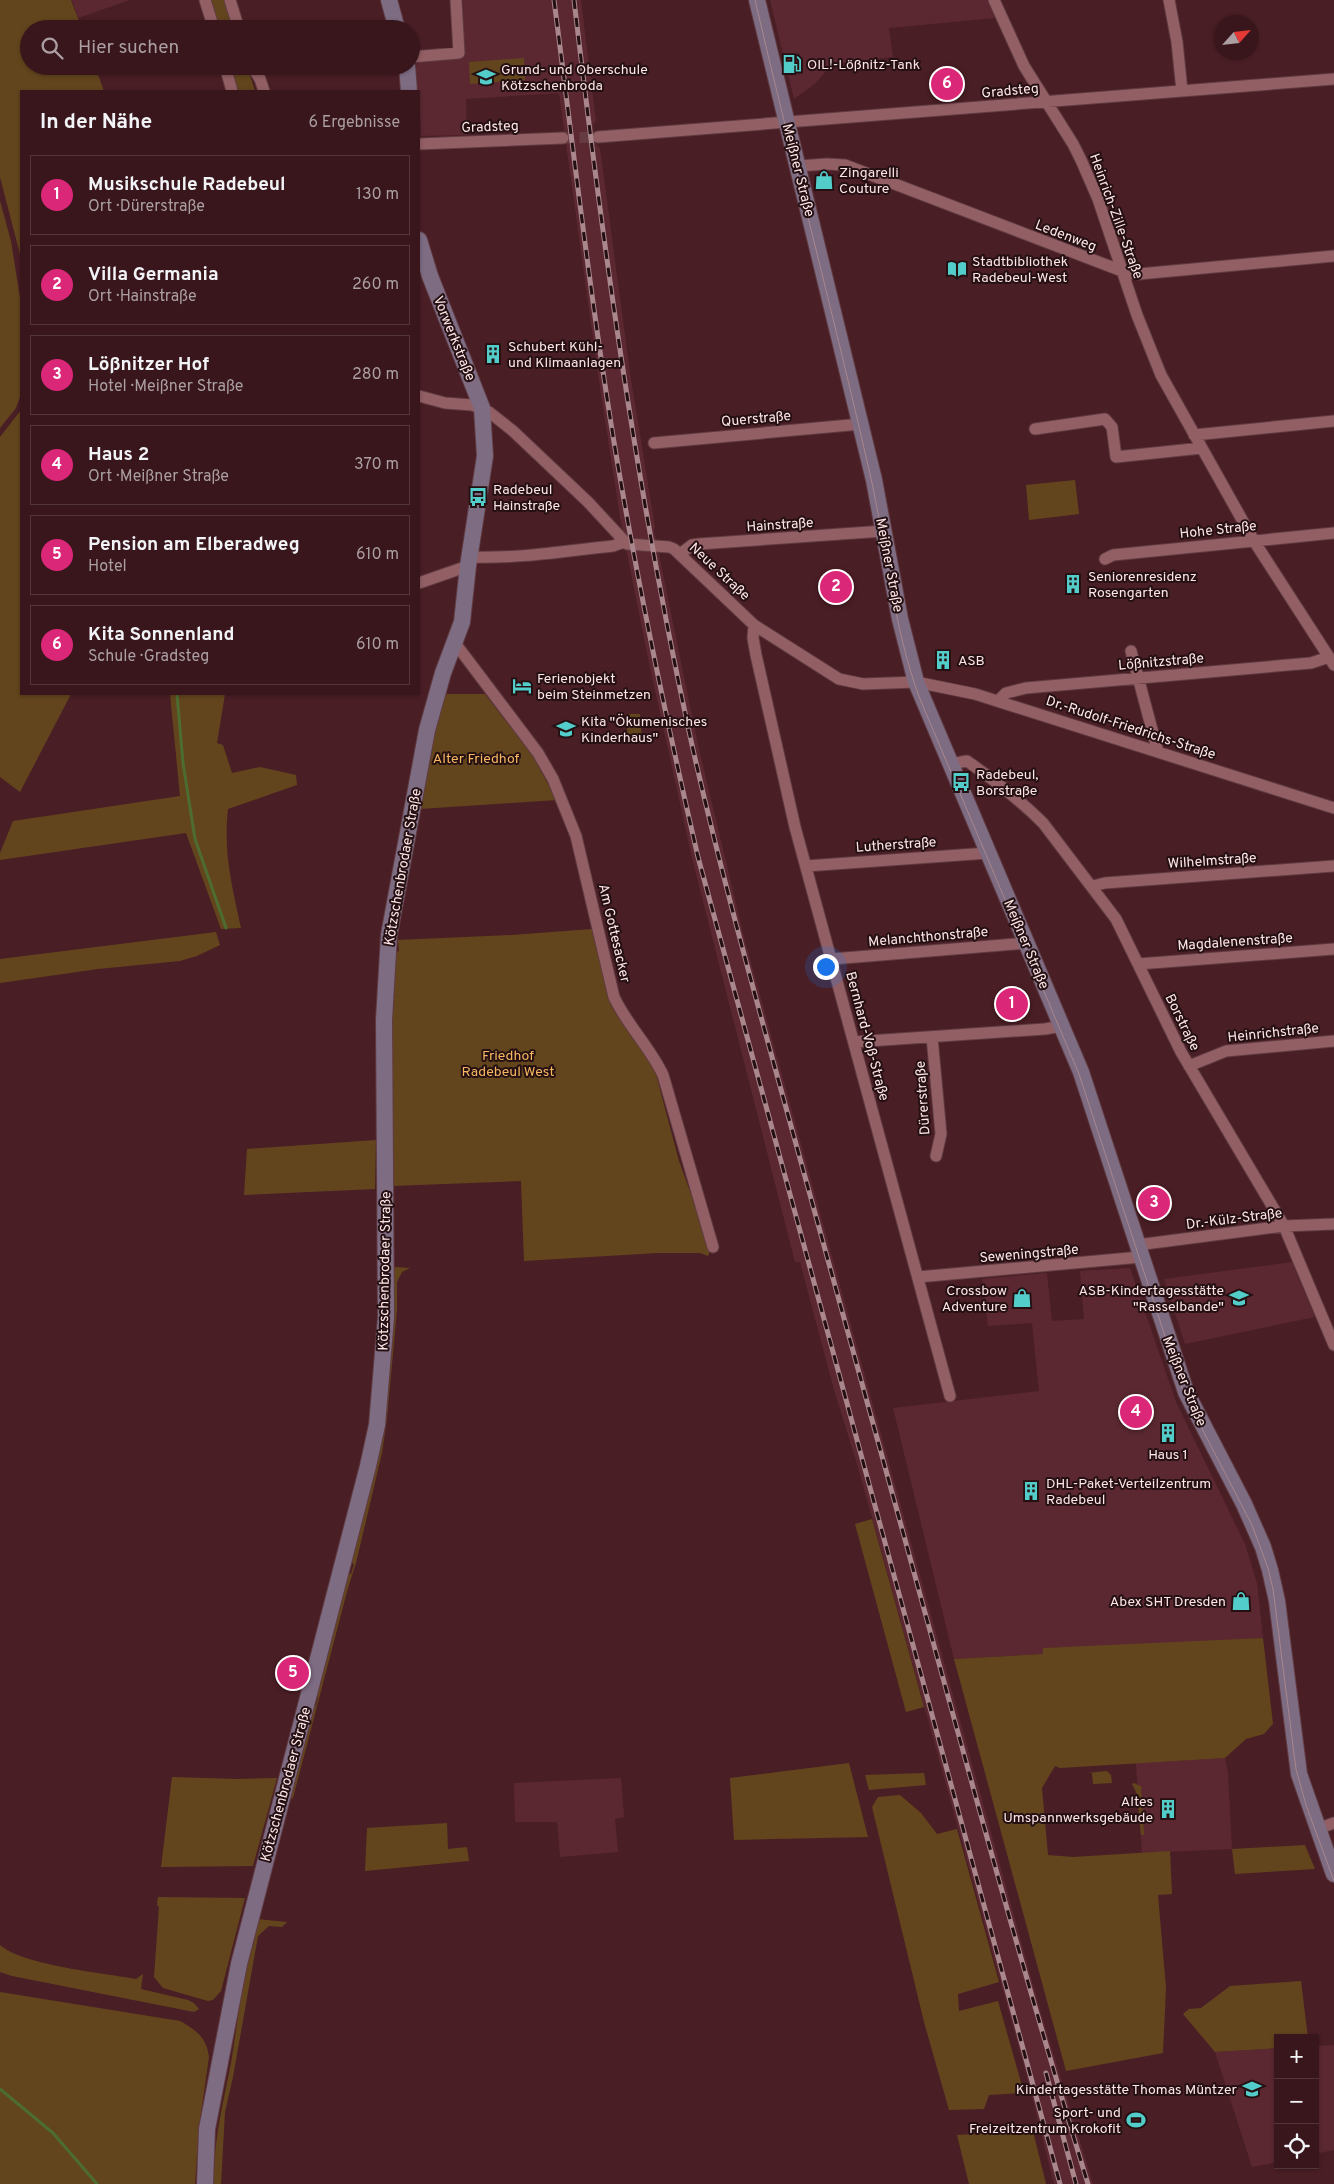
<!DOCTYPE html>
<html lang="de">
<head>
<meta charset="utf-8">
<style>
	body { margin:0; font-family:Overpass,sans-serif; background:#3f1f25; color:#f1f3f6 }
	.controls { position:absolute; right:15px; bottom:15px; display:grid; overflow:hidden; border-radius:0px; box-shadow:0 1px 4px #0004 }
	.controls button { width:45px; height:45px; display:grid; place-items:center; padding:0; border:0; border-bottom:1px solid #52353b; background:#38161c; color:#f1f3f6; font:25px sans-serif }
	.compass { position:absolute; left:1214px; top:15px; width:45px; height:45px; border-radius:50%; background:#38161c; box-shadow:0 1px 4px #0004; rotate:63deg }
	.you { position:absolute; left:825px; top:966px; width:18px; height:18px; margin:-12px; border:4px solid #fff; border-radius:50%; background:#1a73e8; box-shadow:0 0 0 8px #1a73e833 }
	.badge { display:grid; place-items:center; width:32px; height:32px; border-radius:50%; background:#db2777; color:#fff; font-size:16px; font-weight:700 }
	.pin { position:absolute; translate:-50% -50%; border:2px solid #fff; box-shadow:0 1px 5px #0006 }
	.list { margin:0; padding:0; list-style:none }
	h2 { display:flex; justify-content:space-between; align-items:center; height:65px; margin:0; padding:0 20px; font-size:21px }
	h2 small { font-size:16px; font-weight:400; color:#ab9fa3 }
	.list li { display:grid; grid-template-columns:32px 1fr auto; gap:15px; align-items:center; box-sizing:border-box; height:80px; margin:0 10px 10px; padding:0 10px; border:1px solid #52353b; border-radius:0px }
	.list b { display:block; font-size:19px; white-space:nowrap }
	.list p { margin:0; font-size:16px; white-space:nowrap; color:#ab9fa3 }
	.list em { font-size:16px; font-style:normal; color:#ab9fa3 }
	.icon { flex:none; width:28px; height:28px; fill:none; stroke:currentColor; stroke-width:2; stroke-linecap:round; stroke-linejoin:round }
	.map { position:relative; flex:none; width:1334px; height:2184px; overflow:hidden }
	.search { position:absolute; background:#38161c; box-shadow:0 1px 4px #0004; left:20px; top:20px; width:400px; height:55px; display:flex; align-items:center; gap:12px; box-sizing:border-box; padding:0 18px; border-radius:28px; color:#ab9fa3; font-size:19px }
	.panel { position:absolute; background:#38161c; box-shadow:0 1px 4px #0004; left:20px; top:90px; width:400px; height:605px; border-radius:0px }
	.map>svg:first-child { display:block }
</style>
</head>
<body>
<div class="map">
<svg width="1334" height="2184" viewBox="0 0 1334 2184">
	<rect width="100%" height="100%" fill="#4a1e25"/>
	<!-- built -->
	<path fill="#5b2831" d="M72,0H130L78,18Z
		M463,0H581L596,121L593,125L596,144L600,148L630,373L655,527L654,530L698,745L745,941L1040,2010L1093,2184H1054L1027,2077L858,1467L834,1390L800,1262H795L692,858L649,663L621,523L599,381L559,93L466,99L467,135L421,136L419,91H416L413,64L416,62L461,59L464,57Z
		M770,0H987L995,18L889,28L893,57L832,64L816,83L794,99Z
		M1292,1262L1315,1317L1185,1344L1164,1279Z
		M1130,1268L1176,1402L1245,1544L1257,1583L1263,1638L1149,1645L1043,1648V1654L954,1659L893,1408L1039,1391L1032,1323L988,1326L982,1279L1047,1273L1052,1321L1084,1319L1080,1271Z
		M1225,1758L1228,1773L1232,1849L1142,1853L1136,1763Z
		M621,1778L624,1817L615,1819L618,1852L560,1857L557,1822H515L514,1783Z
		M1334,2045V2150L1315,2154V2046Z
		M1278,2048V2162L1252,2167L1215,2052Z"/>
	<!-- green -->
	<path fill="#63451d" d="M0,0H71L82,29H29V66H95L104,91H21V258L0,177Z
		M209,0H226L235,29H218Z
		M524,58L525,80L470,84L469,62Z
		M231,66H247L255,91H238Z
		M0,201L11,241L21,304L20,397L16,408L0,428Z
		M21,410V694H71L20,792L0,777V437Z
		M1075,480L1079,514L1029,520L1026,485Z
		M170,694H225L217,743L223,745L232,773L260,767L296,775L297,785L228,809C223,851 232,887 241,928L221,929L186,833L0,860V853L13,821L180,796Z
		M445,694H485L532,755L557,800L420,809L431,747Z
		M626,714H640L642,742L628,743Z
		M592,929L611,1006L654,1067L679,1161L711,1249L708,1256L700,1253H657L524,1261L521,1181L392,1186L391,1000L395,996L390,989L396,952L399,951L398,940L512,935Z
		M216,932L220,945L197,956L180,961L98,969L0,983V959Z
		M376,1140L375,1189L244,1195L247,1149Z
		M395,1267L410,1268L402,1272L397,1282V1310L387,1419L382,1453L356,1563L348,1588L293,1798L290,1799L312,1706H316L318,1697L315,1694L346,1573L351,1574L354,1564L349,1562L391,1323H394L395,1315L392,1314V1273Z
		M872,1519L924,1707L906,1712L855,1524Z
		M1263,1638L1273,1724L1264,1734L1246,1739L1225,1758L1060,1768L1055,1766L1042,1788L1048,1855L1073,1857L1170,1851L1172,1894L1158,1895L1166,1988L1163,2053L1066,2071L954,1659L1043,1654V1648Z
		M849,1763L868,1837L734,1840L730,1778Z
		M1107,1771L1111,1775L1112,1783L1093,1784L1092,1773H1087Z
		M924,1773L926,1785L869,1790L865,1775Z
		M172,1777L236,1779L277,1778L253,1866L161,1867Z
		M1134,1783L1142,1787L1141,1789L1144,1835H1141L1137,1794L1132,1784Z
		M900,1795L921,1813L937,1834L957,1829L999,1982L958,1994L959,2011L998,2001L1024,2093L989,2095L984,2109L949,2110L924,2022L872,1807L878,1797Z
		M447,1823L448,1849L467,1847L469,1861L365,1871L367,1828Z
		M1305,1845L1315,1869L1235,1874L1232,1849Z
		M158,1897L245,1898L221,1991L213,2000L208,2001L163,1988L154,1977L159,1907L157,1905Z
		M257,1919L287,1922L282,1927L269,1926L258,1936L233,2077L225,2112L221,2184H214C213,2142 223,2104 231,2063C237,2026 242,1985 249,1946H253L255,1937L252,1935Z
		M0,1945C22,1965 103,1973 136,1979L143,1974L141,1989L188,2000L194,2003L199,2009L194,2012L12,1976L0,1972Z
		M1301,1981L1308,2038H1278V2048L1215,2052L1183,2014L1189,2009L1201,2008L1230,1986Z
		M0,1992L180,2021C196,2030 207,2038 209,2057L199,2127L195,2184H0Z
		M1033,2131L1046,2184H969L957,2135Z"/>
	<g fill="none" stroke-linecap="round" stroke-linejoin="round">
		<!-- stream -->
		<path stroke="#4d6d30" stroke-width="3" d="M177,694L183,763L195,839L226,928
			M0,2089L53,2133L97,2184"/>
		<!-- street-tunnel -->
		<path stroke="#653c42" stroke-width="11" stroke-dasharray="11 5.5" stroke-linecap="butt" d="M563,138L598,137"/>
		<!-- street casing -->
		<g stroke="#603b42" stroke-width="13">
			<path id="street" d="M205,0L214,29
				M230,0L239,29
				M994,0L1024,66L1073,144L1081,160L1098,199L1137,315L1161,375L1254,541L1334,665
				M1169,0L1177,42L1182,91
				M411,57L459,53L456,0
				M225,66L232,91
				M252,66L260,79L264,91
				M598,137L1334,79
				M419,144L563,138
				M798,166L827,164L845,165L1122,271L1139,274L1334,256
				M419,396L445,403L472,405L489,412L513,431L588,502L627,544L669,547L674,549L754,625L839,679L863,684L916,682L975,694L1334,808
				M1035,429L1105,419L1112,427L1116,457L1202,448
				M1194,435L1334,421
				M654,443L861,424
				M680,554L692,545L699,544L884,531
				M469,557C517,559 565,551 613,546L624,542
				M1105,559L1113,555L1334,533
				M419,583L468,566
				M754,625L753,638L756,655L795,827L950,1396
				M455,643L538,753L553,779L576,836L614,997C627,1025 650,1047 663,1075L713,1247
				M1131,651L1158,752
				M999,700L1006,693L1026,688L1311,663L1329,657
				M950,764L967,761C994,780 1020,800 1043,823L1116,919L1181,1052L1284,1226L1334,1345
				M806,866L988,853
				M1093,886L1105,883L1334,866
				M832,959L1027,943
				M1138,964L1334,949
				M932,1037L941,1134L936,1156
				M854,1042L1045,1029L1062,1026
				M1189,1066L1226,1051L1334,1041
				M1137,1245L1284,1226L1334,1224
				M918,1277L1141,1257
				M1317,1829L1334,1823"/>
		</g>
		<!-- secondary casing -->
		<g stroke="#603b42" stroke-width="18">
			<path id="secondary" d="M389,0L397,29
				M757,0L874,480L900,619L916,682L1081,1072L1186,1392L1244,1504L1263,1547L1270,1570L1277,1601L1299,1774L1334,1874
				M407,66L409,91
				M205,2184L207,2129L239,1964L368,1466L377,1425L386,1317L384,1020L389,935L427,730L443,673L462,622L468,566L485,456L482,408L430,276L419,240"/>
		</g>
		<!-- street -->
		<use href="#street" stroke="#925f64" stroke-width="11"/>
		<!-- secondary -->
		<use href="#secondary" stroke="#7e6c83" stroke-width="16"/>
		<!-- tram -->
		<path stroke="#a9878c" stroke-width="1" d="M755,0C792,158 834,316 870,474C887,549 893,627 920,699L1079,1074L1184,1394L1252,1525L1268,1568L1273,1589L1296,1769L1306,1805L1334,1881"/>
		<!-- rail casing -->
		<g stroke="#a9878c" stroke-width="5">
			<path id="rail" d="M554,0C573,147 590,295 614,442C637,581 666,719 698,857L1060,2184
				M574,0C603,247 637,493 690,736C716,853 748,970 780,1086C815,1213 850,1340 885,1467C951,1706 1015,1947 1088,2184
				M1046,2073L1076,2184"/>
		</g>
		<!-- rail -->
		<use href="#rail" stroke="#241012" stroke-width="3" stroke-dasharray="9" stroke-linecap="butt"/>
	</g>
	<!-- icons -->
	<defs>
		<g id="fuel-bare" transform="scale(1.5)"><path d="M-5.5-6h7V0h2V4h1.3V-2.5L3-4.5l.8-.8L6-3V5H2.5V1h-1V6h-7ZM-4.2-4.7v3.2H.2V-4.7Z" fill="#53cdc9" stroke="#241012" stroke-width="2.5" paint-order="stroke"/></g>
		<g id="school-bare" transform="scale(1.5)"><path d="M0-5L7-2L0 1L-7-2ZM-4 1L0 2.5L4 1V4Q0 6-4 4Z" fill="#53cdc9" stroke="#241012" stroke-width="2.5" paint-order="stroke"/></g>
		<g id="shop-bare" transform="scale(1.5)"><path d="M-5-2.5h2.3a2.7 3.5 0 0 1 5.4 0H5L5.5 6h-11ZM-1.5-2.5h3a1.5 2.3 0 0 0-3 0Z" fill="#53cdc9" stroke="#241012" stroke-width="2.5" paint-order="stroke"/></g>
		<g id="library-bare" transform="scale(1.5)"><path d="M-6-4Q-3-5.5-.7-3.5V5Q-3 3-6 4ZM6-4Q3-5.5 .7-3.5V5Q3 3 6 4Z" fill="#53cdc9" stroke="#241012" stroke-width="2.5" paint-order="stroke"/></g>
		<g id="building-bare" transform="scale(1.5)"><path d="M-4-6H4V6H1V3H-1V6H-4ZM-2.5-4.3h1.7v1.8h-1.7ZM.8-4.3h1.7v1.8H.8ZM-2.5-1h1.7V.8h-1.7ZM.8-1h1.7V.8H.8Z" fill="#53cdc9" stroke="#241012" stroke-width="2.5" paint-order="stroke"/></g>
		<g id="bus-bare" transform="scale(1.5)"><path d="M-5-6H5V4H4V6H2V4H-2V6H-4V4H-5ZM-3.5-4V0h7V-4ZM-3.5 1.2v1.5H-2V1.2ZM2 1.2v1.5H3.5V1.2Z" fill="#53cdc9" stroke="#241012" stroke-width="2.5" paint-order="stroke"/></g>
		<g id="hotel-bare" transform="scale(1.5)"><path d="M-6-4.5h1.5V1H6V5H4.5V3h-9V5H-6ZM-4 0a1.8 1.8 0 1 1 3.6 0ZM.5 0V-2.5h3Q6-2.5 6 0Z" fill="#53cdc9" stroke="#241012" stroke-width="2.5" paint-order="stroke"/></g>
		<g id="stadium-bare" transform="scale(1.5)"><path d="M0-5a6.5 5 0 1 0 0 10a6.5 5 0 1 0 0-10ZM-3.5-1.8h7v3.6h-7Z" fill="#53cdc9" stroke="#241012" stroke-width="2.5" paint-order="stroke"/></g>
	</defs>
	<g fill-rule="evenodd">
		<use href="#fuel-bare" x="792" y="64"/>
		<use href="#school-bare" x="486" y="77"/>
		<use href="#shop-bare" x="824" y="180"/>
		<use href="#library-bare" x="957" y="269"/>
		<use href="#building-bare" x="493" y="354"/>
		<use href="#bus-bare" x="478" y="497"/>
		<use href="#building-bare" x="1073" y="584"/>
		<use href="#building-bare" x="943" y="660"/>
		<use href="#hotel-bare" x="522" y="686"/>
		<use href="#school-bare" x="566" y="729"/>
		<use href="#bus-bare" x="961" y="782"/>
		<use href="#shop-bare" x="1022" y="1298"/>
		<use href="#school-bare" x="1239" y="1298"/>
		<use href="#building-bare" x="1168" y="1433"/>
		<use href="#building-bare" x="1031" y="1491"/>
		<use href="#shop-bare" x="1241" y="1601"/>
		<use href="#building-bare" x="1168" y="1809"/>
		<use href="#school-bare" x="1252" y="2089"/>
		<use href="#stadium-bare" x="1136" y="2120"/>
	</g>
	<g text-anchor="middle" stroke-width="4" stroke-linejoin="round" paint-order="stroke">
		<!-- poi labels -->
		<g font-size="14" fill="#fee5e7" stroke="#241012" text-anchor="start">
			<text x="807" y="69">OIL!-Lößnitz-Tank</text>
			<text x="501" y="74">Grund- und Oberschule<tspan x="501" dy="16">Kötzschenbroda</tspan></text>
			<text x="839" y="177">Zingarelli<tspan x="839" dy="16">Couture</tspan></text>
			<text x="972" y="266">Stadtbibliothek<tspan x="972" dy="16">Radebeul-West</tspan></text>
			<text x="508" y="351">Schubert Kühl-<tspan x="508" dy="16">und Klimaanlagen</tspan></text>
			<text x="493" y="494">Radebeul<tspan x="493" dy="16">Hainstraße</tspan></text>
			<text x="1088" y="581">Seniorenresidenz<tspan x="1088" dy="16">Rosengarten</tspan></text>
			<text x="958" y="665">ASB</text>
			<text x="537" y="683">Ferienobjekt<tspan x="537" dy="16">beim Steinmetzen</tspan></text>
			<text x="581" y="726">Kita "Ökumenisches<tspan x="581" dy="16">Kinderhaus"</tspan></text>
			<text x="976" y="779">Radebeul,<tspan x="976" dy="16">Borstraße</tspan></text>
			<text x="1007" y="1295" text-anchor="end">Crossbow<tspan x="1007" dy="16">Adventure</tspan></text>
			<text x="1224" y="1295" text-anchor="end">ASB-Kindertagesstätte<tspan x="1224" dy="16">"Rasselbande"</tspan></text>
			<text x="1168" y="1459" text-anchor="middle">Haus 1</text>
			<text x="1046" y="1488">DHL-Paket-Verteilzentrum<tspan x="1046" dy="16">Radebeul</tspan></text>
			<text x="1226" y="1606" text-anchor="end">Abex SHT Dresden</text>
			<text x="1153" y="1806" text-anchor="end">Altes<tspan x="1153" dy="16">Umspannwerksgebäude</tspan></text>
			<text x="1237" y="2094" text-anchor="end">Kindertagesstätte Thomas Müntzer</text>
			<text x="1121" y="2117" text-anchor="end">Sport- und<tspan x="1121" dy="16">Freizeitzentrum Krokofit</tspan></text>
		</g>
		<!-- street labels -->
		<g font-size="14" fill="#fee5e7" stroke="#241012">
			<text transform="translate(1010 90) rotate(-5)" y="5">Gradsteg</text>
			<text transform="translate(490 126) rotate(-2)" y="5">Gradsteg</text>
			<text transform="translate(799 170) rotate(76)" y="5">Meißner Straße</text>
			<text transform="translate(1117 216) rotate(70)" y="5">Heinrich-Zille-Straße</text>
			<text transform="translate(1066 235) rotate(21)" y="5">Ledenweg</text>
			<text transform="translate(455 338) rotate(68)" y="5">Vorwerkstraße</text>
			<text transform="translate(756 418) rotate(-5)" y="5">Querstraße</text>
			<text transform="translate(780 524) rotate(-4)" y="5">Hainstraße</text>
			<text transform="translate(1218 529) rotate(-6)" y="5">Hohe Straße</text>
			<text transform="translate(890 565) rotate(79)" y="5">Meißner Straße</text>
			<text transform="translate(720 571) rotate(43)" y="5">Neue Straße</text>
			<text transform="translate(1161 661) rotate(-5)" y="5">Lößnitzstraße</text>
			<text transform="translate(1131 727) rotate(18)" y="5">Dr.-Rudolf-Friedrichs-Straße</text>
			<text transform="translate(896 844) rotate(-4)" y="5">Lutherstraße</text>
			<text transform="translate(1212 860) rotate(-4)" y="5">Wilhelmstraße</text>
			<text transform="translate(402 867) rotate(-80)" y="5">Kötzschenbrodaer Straße</text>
			<text transform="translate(615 933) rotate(77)" y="5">Am Gottesacker</text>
			<text transform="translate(928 936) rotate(-5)" y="5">Melanchthonstraße</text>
			<text transform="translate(1235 941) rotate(-4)" y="5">Magdalenenstraße</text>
			<text transform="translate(1027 944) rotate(67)" y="5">Meißner Straße</text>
			<text transform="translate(1183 1022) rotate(64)" y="5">Borstraße</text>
			<text transform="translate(1273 1032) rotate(-6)" y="5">Heinrichstraße</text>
			<text transform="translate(868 1036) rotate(75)" y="5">Bernhard-Voß-Straße</text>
			<text transform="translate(922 1098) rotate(-94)" y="5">Dürerstraße</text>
			<text transform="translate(1234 1218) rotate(-7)" y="5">Dr.-Külz-Straße</text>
			<text transform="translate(1029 1253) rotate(-5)" y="5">Seweningstraße</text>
			<text transform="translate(384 1271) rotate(-89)" y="5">Kötzschenbrodaer Straße</text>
			<text transform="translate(1185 1381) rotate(68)" y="5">Meißner Straße</text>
			<text transform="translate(285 1784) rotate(-75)" y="5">Kötzschenbrodaer Straße</text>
		</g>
		<!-- park labels -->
		<g font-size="14" fill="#f7b761" stroke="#241012">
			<text x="476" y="763">Alter Friedhof</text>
			<text x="508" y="1060">Friedhof<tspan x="508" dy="16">Radebeul West</tspan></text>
		</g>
	</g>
</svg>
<div class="controls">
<button>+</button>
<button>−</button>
<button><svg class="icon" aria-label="locate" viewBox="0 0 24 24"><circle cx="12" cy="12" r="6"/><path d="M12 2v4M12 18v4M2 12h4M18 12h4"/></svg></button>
</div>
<svg class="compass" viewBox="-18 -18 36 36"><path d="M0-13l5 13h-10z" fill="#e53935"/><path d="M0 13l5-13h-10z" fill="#ab9fa3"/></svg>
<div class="you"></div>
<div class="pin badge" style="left:1012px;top:1004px">1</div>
<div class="pin badge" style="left:836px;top:587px">2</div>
<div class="pin badge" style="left:1154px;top:1203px">3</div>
<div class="pin badge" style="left:1136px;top:1412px">4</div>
<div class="pin badge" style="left:293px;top:1673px">5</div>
<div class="pin badge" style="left:947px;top:84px">6</div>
<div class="search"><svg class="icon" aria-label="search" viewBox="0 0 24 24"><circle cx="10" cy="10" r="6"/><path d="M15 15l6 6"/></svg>Hier suchen</div>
<section class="panel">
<h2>In der Nähe<small>6 Ergebnisse</small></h2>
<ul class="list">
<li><span class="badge">1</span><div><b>Musikschule Radebeul</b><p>Ort · Dürerstraße</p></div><em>130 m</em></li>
<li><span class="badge">2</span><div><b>Villa Germania</b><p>Ort · Hainstraße</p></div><em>260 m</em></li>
<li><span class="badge">3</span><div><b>Lößnitzer Hof</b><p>Hotel · Meißner Straße</p></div><em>280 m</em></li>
<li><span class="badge">4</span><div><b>Haus 2</b><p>Ort · Meißner Straße</p></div><em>370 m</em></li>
<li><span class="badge">5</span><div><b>Pension am Elberadweg</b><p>Hotel</p></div><em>610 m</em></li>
<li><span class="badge">6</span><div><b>Kita Sonnenland</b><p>Schule · Gradsteg</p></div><em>610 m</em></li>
</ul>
</section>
</div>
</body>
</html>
